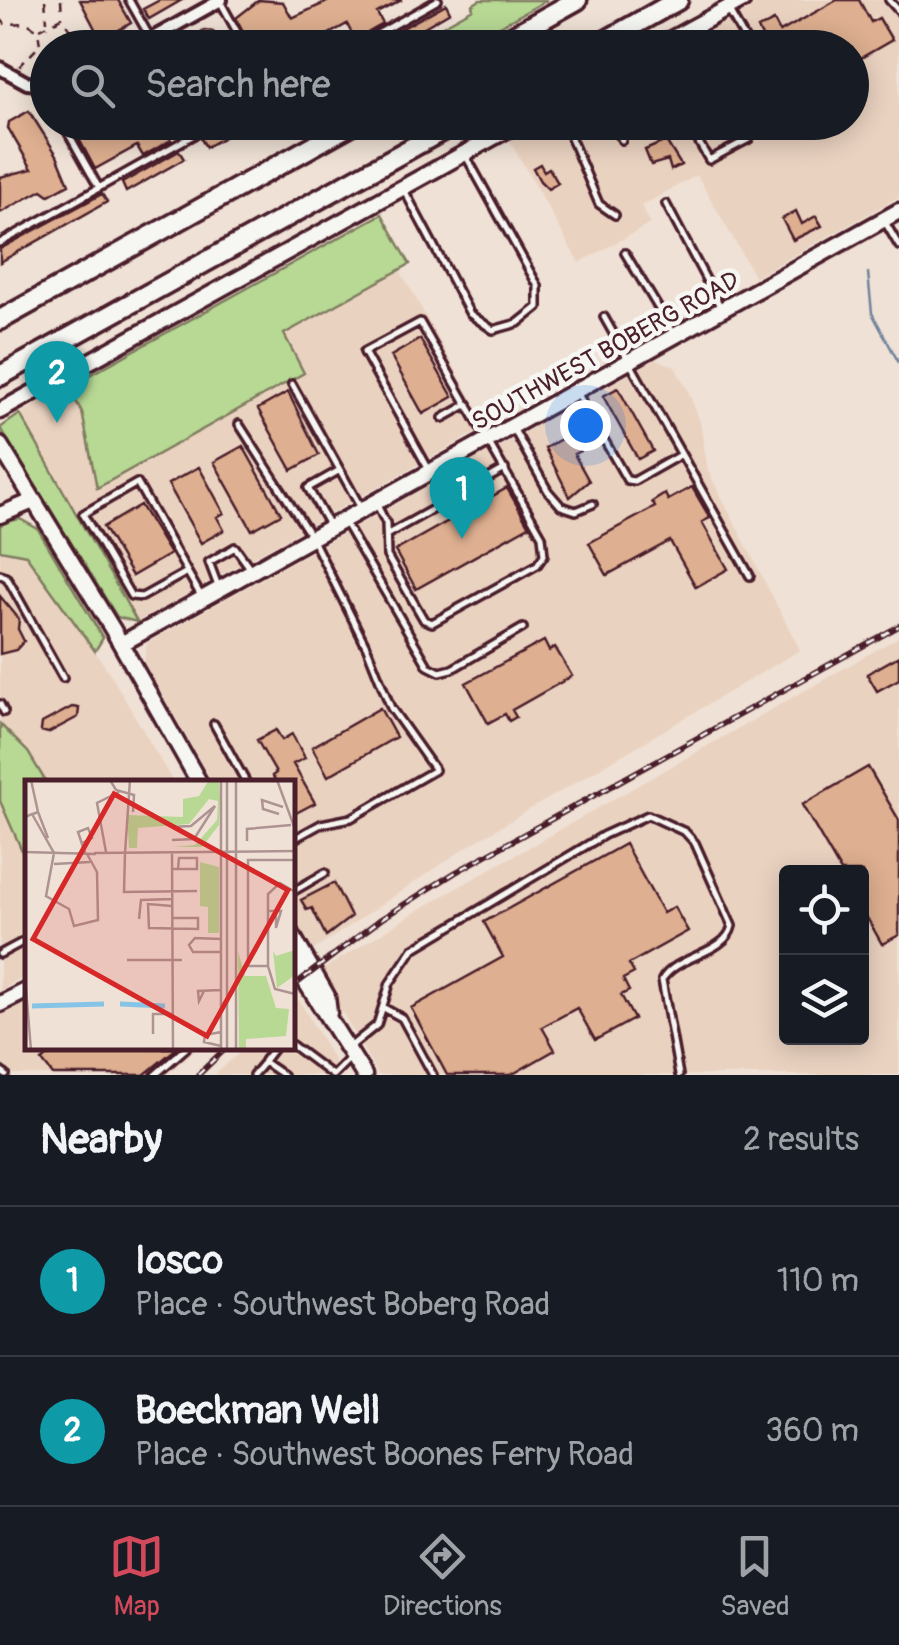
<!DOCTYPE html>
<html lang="en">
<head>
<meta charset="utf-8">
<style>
	body { margin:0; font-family:Pangolin,sans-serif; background:#242831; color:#f1f3f6 }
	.controls { position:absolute; right:30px; bottom:30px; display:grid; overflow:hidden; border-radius:10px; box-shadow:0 5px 25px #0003 }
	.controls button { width:90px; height:90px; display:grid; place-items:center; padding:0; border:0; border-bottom:2px solid #363941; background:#171b24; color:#f1f3f6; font:50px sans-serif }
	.you { position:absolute; left:585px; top:425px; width:35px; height:35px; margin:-25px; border:8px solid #fff; border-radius:50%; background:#1a73e8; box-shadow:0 0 0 15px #1a73e833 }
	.badge { display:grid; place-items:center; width:65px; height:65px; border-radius:50%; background:#d1495b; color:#fff; font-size:32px; font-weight:700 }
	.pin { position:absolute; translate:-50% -82px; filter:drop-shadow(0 2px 5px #0008) }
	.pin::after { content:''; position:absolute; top:52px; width:35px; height:30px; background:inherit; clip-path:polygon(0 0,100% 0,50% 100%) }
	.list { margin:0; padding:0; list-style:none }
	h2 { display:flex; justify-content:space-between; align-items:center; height:130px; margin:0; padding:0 40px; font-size:42px }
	h2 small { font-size:32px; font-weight:400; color:#9ea1a6 }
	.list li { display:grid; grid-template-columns:65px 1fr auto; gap:30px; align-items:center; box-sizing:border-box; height:150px; padding:0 40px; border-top:2px solid #363941 }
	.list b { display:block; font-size:38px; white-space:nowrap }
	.list p { margin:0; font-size:32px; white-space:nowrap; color:#9ea1a6 }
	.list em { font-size:32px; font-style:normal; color:#9ea1a6 }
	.icon { flex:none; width:55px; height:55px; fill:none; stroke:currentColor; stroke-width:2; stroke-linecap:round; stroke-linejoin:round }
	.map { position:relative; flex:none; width:899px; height:1075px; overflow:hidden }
	.search { position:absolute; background:#171b24; box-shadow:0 5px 25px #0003; left:30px; right:30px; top:30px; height:110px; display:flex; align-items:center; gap:25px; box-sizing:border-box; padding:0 35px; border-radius:55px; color:#9ea1a6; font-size:38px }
	.sheet { height:430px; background:#171b24 }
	nav { display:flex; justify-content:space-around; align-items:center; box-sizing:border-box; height:140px; border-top:2px solid #363941; background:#171b24; font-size:28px; color:#9ea1a6 }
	nav a { display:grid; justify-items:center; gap:5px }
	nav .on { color:#d1495b }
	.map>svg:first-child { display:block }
</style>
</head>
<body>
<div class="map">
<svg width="899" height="1075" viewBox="0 0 899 1075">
	<rect width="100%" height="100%" fill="#efe1d5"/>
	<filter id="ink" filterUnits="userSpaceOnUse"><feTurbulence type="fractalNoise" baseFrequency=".01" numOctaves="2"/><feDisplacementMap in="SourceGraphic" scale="20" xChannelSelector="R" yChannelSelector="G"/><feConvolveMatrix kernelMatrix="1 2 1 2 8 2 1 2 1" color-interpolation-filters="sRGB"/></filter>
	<g filter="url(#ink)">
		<!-- built -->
		<path fill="#ead2c0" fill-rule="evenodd" d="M764,0H899V197L755,277L697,175L641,206L650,224L579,263L510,141L544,123L852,122V48L679,47Z
			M400,270L487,426L137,622L20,414L68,387L82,412L98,488L303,373L283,334Z
			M656,359L674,366L687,388L700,422L708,471L800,650L471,844L308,954L293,927L292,782H212L144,662L147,643Z
			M0,550L26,555L108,670L173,782H46L28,752L0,724Z
			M899,637V1075H378L319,972L422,908ZM786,872H862V1038H786Z
			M0,801L28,862L27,975L0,991Z
			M299,1000L342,1075H215L244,1048H292L293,1005Z
			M27,1001L28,1048H197L166,1075H0V1015Z"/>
		<!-- green -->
		<path fill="#b7d994" stroke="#807c60" stroke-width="2.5" d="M480,0H547L462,47H405L473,9L472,5Z
			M382,214L410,264L284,334L304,373L97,488L82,412L68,387Z
			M20,414L137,622L117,617L0,428Z
			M20,519L38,529L103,638L95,651L26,555L0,550V523Z
			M0,724L28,752L46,782H28L27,862L0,801Z"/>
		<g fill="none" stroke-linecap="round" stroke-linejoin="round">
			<!-- stream -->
			<path stroke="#6e829c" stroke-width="2.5" d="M868,273L872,313L899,363"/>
		</g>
		<!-- building -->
		<path fill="#deaf90" stroke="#4a1f2b" stroke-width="2.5" d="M80,0H118L131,23L101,40Z
			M160,0H182L149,19L143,9Z
			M259,0L283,2L292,18L331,0H402L377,13L383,24L355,40L347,24L304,48H252L236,18Z
			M837,0H859L871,22L879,18L892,40L852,63V48H768L758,29L774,21L780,32Z
			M446,4L450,12L414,33L387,48H367Z
			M204,30L213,31L222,48H178Z
			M29,111L57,155L69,184L49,195L42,190L0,213V177L32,169L8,128L9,122Z
			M70,122H161L171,140L143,156L137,146L95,169Z
			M223,122H251L206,147L201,139Z
			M666,141L681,165L671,170L668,160L651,165L645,150Z
			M179,151L184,159L126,192L122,183Z
			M540,164L544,171L549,168L558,183L548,189L540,181L533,168Z
			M102,194L107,202L0,262V249Z
			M796,211L802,224L816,216L822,226L793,240L782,219Z
			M420,339L453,397L423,414L391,356Z
			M618,388L653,451L638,459L603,396Z
			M288,392L319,455L292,470L258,409Z
			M570,434L580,451L574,454L589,481L570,497L545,448Z
			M243,446L281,514L252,530L214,462Z
			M199,467L224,513L217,517L224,530L201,543L168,484Z
			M692,487L710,518L702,522L728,569L696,587L670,541L607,575L589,543L655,507L652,502L665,494L668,500Z
			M507,488L529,526L416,589L395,551Z
			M140,505L170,554L132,576L103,527Z
			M0,596L19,619L18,629L24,641L16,650L0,654Z
			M544,641L549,651L555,647L572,676L512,710L516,717L509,721L505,714L488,723L466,683Z
			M899,656V679L877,691L867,674Z
			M72,707L79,708L78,717L48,733L41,731L42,723Z
			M380,708L396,737L328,776L312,747Z
			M276,730L282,740L292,734L305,758L293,764L315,803L292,815V782H276L272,776L276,773L257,740Z
			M868,767L899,820V935L882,944L862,909V872H841L802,805Z
			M625,844L663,913L674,907L688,931L629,964L634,973L623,979L629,991L621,995L634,1019L595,1040L577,1008L542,1027L555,1050L511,1075H447L411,1008L503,957L484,922Z
			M334,883L351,917L326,936L312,908L307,910L301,900Z
			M58,1048H177L144,1075H53L42,1061Z"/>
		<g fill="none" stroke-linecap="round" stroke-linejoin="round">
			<!-- lane casing -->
			<g stroke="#4a1f2b" stroke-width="12">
				<path id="lane" d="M129,0L151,39
					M889,0L899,11
					M220,1L246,48
					M729,11L750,48
					M353,48L438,0
					M62,122L99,188
					M564,122L599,204L615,215
					M612,122L622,140
					M687,122L709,160L749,139L754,122
					M692,131L707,122
					M403,188L470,314L493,330L518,323L538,307V286L466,156
					M666,204L721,308
					M885,222L899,246
					M0,243L217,122
					M625,253L674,334
					M604,317L750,576
					M292,384L340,470
					M578,394L627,480L634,481L680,455
					M443,418L468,404
					M239,424L312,538L367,648L391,708L435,770L351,818L321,824L292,840
					M513,428L548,491L561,506L576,511L593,504
					M377,505L386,523L387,556L424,620L432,623L537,565L544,555L542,536L420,322L364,352L428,468
					M345,523L428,666L440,672L452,669L523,628
					M329,525L308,488L340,470L362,510
					M388,534L505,469
					M187,572L142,597L131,596L83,514L137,483L201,596
					M0,574L7,578L63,678
					M218,586L209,562L235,547L250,568
					M0,704L4,712
					M214,724L246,782
					M292,892L325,873
					M0,954L28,939
					M384,1008L402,1018L433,1075
					M292,1045L332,1075
					M351,1046L377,1025L390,983L413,949L604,835L648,815L685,832L695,843L732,926C726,954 676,955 662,980L679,1075
					M264,1061L274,1048
					M0,1071L6,1075
					M155,1075L186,1048
					M253,1075L264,1062L283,1075
					M333,1075L350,1058"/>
			</g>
			<!-- street casing -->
			<g stroke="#4a1f2b" stroke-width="18">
				<path id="street" d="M135,48L221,0
					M0,68L27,83L48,85"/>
			</g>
			<!-- secondary casing -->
			<g stroke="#4a1f2b" stroke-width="21">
				<path id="secondary" d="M655,48L743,0
					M0,411L521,122
					M0,445L113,630L199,782
					M0,515L33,501
					M121,644L899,211
					M292,935L327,996L329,1013
					M292,960L364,1075
					M0,1004L28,990"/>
			</g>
			<!-- highway casing -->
			<g stroke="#4a1f2b" stroke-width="25">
				<path id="highway" d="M491,48L577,0
					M593,48L678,0
					M0,320L356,122
					M0,376L458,122"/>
			</g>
			<!-- path -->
			<path stroke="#4a1f2b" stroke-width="2.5" stroke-dasharray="8 8" stroke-linecap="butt" d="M45,0L47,21
				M61,0L62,18
				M0,18L5,24L27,23L38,30L40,45L19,67
				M40,29L62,18L84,48"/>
			<!-- lane -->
			<use href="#lane" stroke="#f6f6f2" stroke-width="5"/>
			<!-- street -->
			<use href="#street" stroke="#f6f6f2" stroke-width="10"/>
			<!-- secondary -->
			<use href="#secondary" stroke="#f6f6f2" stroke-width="14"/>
			<!-- highway -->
			<use href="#highway" stroke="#f6f6f2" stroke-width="18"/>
			<!-- rail casing -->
			<g stroke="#4a1f2b" stroke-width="6">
				<path id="rail" d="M292,987L381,919L456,872L899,626
					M198,1075L226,1048"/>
			</g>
			<!-- rail -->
			<use href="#rail" stroke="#f6f6f2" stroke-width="2.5" stroke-dasharray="8" stroke-linecap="butt"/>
		</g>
	</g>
	<g text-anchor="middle" stroke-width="9" stroke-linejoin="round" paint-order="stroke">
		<!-- street labels -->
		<g font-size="25" fill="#4a1f2b" stroke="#f6f6f2">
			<text transform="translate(605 350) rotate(-29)" y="9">SOUTHWEST BOBERG ROAD</text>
		</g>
	</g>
	<!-- overview -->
	<g transform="translate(25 780)">
		<rect width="270" height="270" fill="#efe1d5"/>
		<path d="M184,0H194L195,19L194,45L177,67H149L170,65L192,40L193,21L184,19L164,44L113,48L112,68H104L102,35L158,37V19L174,16ZM175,82L194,87V153H183V127L175,126ZM270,170V195L252,208L248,171L251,176ZM213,171L220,196H241L251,228L264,229L261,256L221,259V270H214Z" fill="#b7d994"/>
		<path fill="none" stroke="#86c4e7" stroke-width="5" d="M95,224L140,226M7,226L79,224"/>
		<path fill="none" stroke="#ad9391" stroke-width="2.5" d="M6,0L13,32M85,0L91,10L109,15L108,32M202,0V270M211,0V270M252,0L270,49M8,34L13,32L23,58M254,34L238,29L237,20L258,27M0,37L7,34L29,73L21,116L44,129L49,146L73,140L72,92L62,74M147,47L166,46L190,26L169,59L147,60M222,61V49L266,45M57,63L67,58L63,48L53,52L60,73M0,72L71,74M81,72L72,23L94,12M147,72L148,270M69,73L270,71M100,73L99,112L172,111M100,73L105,0M29,84L65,82M147,89H172V78H154L153,89M270,112L255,103L243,114V186L250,209L270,214M243,131H256L251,148V131M147,138H173V149L124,148L123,124L147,126M114,139L116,120L147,119M196,159L170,158L164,165L168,172H196M102,180H157M243,186H223V80H270M0,197L6,270M179,211L174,221L173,211L196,210M196,252L180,255L179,262L196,266M128,254V234H148M196,270V0"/>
		<path fill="#d62828" fill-opacity="0.15" stroke="#d62828" stroke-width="5" d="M89,14L263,110L182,256L8,159Z"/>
		<rect width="270" height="270" fill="none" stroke="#4a1f2b" stroke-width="5"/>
	</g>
</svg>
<div class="controls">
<button><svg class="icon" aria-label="locate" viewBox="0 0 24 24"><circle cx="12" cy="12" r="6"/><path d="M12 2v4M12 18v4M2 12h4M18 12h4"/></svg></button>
<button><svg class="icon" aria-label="layers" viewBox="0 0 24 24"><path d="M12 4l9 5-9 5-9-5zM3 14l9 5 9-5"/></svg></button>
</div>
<div class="you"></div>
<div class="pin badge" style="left:462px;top:539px;background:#0f9aa8">1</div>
<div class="pin badge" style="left:57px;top:423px;background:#0f9aa8">2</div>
<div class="search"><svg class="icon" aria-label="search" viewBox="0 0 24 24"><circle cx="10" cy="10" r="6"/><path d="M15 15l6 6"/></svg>Search here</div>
</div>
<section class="sheet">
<h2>Nearby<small>2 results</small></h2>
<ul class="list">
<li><span class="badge" style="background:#0f9aa8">1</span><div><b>Iosco</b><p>Place · Southwest Boberg Road</p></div><em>110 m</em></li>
<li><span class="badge" style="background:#0f9aa8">2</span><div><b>Boeckman Well</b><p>Place · Southwest Boones Ferry Road</p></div><em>360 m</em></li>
</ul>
</section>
<nav>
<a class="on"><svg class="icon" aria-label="map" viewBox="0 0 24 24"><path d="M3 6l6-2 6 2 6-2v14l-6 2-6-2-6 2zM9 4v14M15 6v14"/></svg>Map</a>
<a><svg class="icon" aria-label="directions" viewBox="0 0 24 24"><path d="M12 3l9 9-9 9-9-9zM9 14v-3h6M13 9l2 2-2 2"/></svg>Directions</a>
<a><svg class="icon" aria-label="saved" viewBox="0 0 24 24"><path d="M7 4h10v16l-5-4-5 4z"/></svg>Saved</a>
</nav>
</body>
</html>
